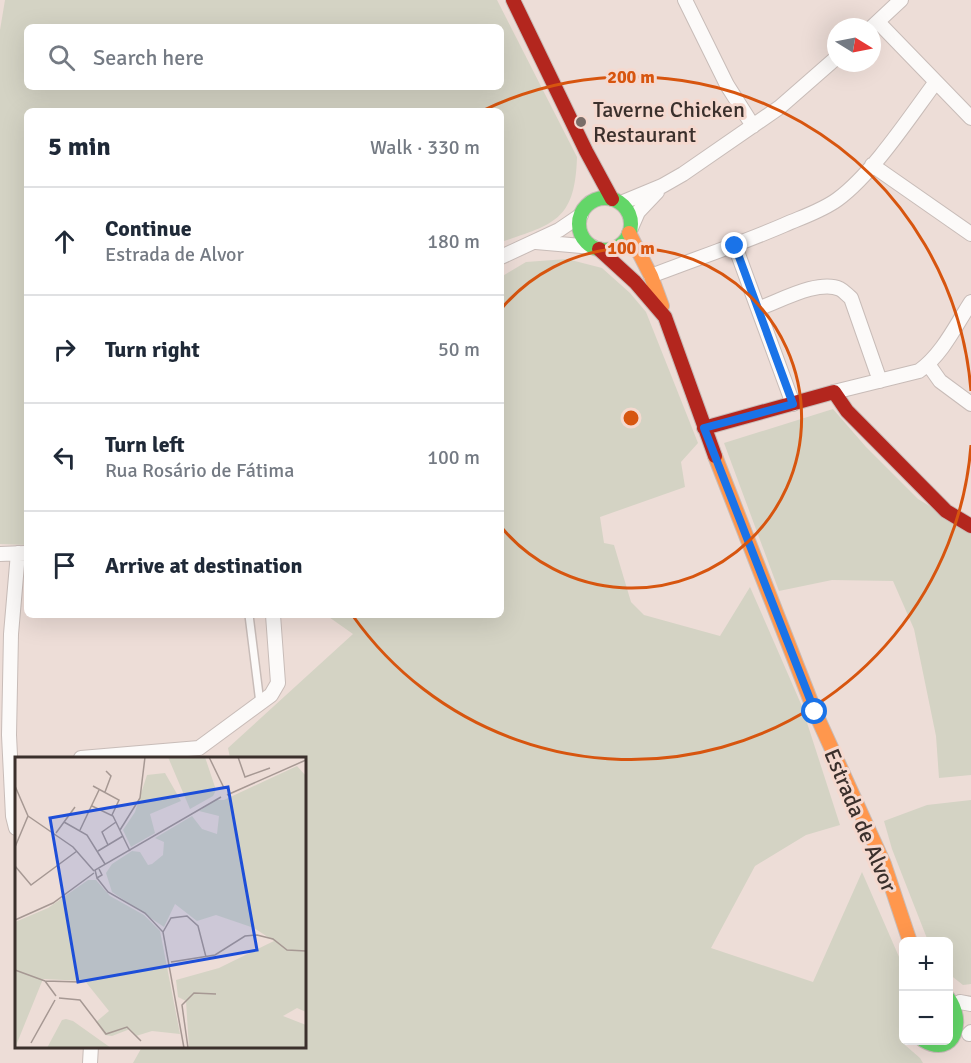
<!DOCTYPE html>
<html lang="en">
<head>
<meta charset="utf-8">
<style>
	body { margin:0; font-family:Signika,sans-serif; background:#f2f2f3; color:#1f2937 }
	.controls { position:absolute; right:18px; bottom:18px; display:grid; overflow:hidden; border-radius:9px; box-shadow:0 6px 24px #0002 }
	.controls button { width:54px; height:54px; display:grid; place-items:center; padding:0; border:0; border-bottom:2px solid #e0e1e3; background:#fff; color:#1f2937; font:30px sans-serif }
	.compass { position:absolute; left:827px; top:18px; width:54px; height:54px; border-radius:50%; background:#fff; box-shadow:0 6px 24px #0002; rotate:100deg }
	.stop { position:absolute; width:18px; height:18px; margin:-14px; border:4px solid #1a73e8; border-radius:50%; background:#fff }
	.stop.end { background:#1a73e8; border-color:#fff; box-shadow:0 2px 6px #0008 }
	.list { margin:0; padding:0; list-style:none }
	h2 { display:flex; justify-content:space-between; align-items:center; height:78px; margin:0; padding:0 24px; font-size:26px }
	h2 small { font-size:20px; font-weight:400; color:#747a83 }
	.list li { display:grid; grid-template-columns:39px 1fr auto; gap:18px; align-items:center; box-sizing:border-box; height:108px; padding:0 24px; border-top:2px solid #e0e1e3 }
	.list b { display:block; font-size:22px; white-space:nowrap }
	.list p { margin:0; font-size:20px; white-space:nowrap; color:#747a83 }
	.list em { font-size:20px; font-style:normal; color:#747a83 }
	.icon { flex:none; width:33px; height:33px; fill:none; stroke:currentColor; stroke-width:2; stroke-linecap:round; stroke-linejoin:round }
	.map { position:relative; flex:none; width:971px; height:1063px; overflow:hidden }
	.search { position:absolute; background:#fff; box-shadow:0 6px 24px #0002; left:24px; top:24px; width:480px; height:66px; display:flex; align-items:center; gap:15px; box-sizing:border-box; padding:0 21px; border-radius:9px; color:#747a83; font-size:22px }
	.panel { position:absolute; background:#fff; box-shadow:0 6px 24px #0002; left:24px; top:108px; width:480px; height:510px; border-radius:9px }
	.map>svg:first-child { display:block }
</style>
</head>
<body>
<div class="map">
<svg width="971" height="1063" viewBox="0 0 971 1063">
	<rect width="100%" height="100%" fill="#edddd7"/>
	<!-- green -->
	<path fill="#d4d3c4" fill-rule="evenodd" d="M5,0H497L577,157C575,220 555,224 501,242V111H27V545L0,544V30ZM27,27H501V87H27Z
		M567,259L602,268L630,293L646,312L698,443L681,462L685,487L600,517L604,543L614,545L631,602L644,615L720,636L750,587L801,704L840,825L806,835L755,866L711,948L813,982L862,872L903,966V1006L900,1026L905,1045L920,1058L923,1063H133L142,1047L304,1046V758H230L228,748L353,634L326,615H501V277L526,262Z
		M833,409L866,447L918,499L971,531V775L939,778L936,736L914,629L893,581L832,580L779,591L724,443Z
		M971,800V984L963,985L949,974L948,942L928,941L892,849L884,821L927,805Z"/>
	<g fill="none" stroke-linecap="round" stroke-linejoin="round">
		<!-- lane casing -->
		<g stroke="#c8bcb8" stroke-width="10">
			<path id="lane" d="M249,615L260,703"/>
		</g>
		<!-- street casing -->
		<g stroke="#c8bcb8" stroke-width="16">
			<path id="street" d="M685,0L727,85L753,126
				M878,22L971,118
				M872,27L901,0
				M872,165L971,234
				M621,203L662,186L683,174L780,107L836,58
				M631,228L638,212L657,192
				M536,242L593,247
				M735,246L793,404
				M501,257L559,230L581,215
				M651,276C695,259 740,244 784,225C802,217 822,211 838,199C873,173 909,118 935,83
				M760,308C780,301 819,279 840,289C844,291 847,295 851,298L880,381
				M928,364L940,381L971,404
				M834,392L919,371C942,355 956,325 971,302
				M0,554L25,553
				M81,758L199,748L271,695L278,683L273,615
				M16,828L13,816L9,735L11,634L18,553
				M960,1002L971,1004
				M969,1034L971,1032
				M90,1063L91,1046"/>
		</g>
		<!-- fast casing -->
		<g stroke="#c8bcb8" stroke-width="16">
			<path id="fast" d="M579 224a26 26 0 1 1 52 0a26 26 0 1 1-52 0Z
				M923,1040C955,1059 965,1020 948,998"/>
		</g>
		<!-- slow casing -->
		<g stroke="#c8bcb8" stroke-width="16">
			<path id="slow" d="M629,233L651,276L662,306
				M715,456L815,712L884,864L910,942"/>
		</g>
		<!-- jam casing -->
		<g stroke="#c8bcb8" stroke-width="16">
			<path id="jam" d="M513,0L586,151L612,199
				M599,249L635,282L665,317L715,456
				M704,428L834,392L847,411L946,511L971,526"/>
		</g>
		<!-- lane -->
		<use href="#lane" stroke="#fcfaf9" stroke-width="7"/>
		<!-- street -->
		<use href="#street" stroke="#fcfaf9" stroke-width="14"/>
		<!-- fast -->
		<use href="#fast" stroke="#63d668" stroke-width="14"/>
		<!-- slow -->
		<use href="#slow" stroke="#ff974d" stroke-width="14"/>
		<!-- jam -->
		<use href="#jam" stroke="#b3261e" stroke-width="14"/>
	</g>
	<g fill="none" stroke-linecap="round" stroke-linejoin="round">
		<!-- route -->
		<path stroke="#1a73e8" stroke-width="8" d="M735,246L793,404L704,428L815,712"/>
	</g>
	<!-- distance rings -->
	<g fill="none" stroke="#d7550f" stroke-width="3">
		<path d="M502 308A170 170 0 1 1 502 528"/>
		<path d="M971 445A341 341 0 0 1 353 616M484 110A341 341 0 0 1 971 391"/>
	</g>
	<!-- markers -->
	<circle fill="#796d68" stroke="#f5d9cf" stroke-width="2" cx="581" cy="122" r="6"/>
	<g text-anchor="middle" stroke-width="6" stroke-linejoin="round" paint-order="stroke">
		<!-- poi labels -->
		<g font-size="22" fill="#3b302c" stroke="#f5d9cf" text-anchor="start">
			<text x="593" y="117">Taverne Chicken<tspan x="593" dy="25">Restaurant</tspan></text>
		</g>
		<!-- street labels -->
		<g font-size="22" fill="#3b302c" stroke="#f5d9cf">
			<text transform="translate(861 820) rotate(67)" y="8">Estrada de Alvor</text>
		</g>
	</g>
	<!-- overview -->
	<g transform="translate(15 757)">
		<rect width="291" height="291" fill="#edddd7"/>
		<path d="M153,0H190L201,33L198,39L175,52ZM282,9L291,19V255L282,251L268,259L291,268V291H174L171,244L163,240L161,223L204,211L259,184L239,171L201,158L182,164L160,147L149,170L97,135L91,116L97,107L117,94L125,95L133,108L137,107L148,98L149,85L140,81L177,59L187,72L202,77L204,59L184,54L201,43H209ZM150,16L166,44L135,57L140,76L116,90L108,73L120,55L132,18ZM73,123H81L95,139L129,158L145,174L165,277L137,274L121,279L115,272L97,279L90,278L81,265L94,254L70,224L28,222L0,291V165L33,151ZM51,262L58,264L96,291H32L47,263Z" fill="#d4d3c4"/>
		<path fill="none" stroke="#a69893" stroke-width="1.5" d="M194,0L209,31M223,0L230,20L255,11M0,29L13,59M78,29L104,43L97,58M90,35L96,19L91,14M212,38L291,3M77,49L98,59L115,94M13,59L58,90L79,114M49,65L72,78L90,107M65,73L84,33M105,73L125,41L130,0M41,76L60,50M93,88L87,75L101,65M0,90L13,59M83,94L108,79M0,109L16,128L62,94M84,112L87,118L82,121L80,113L206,40M82,121L93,135L130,156L148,175L169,291M0,163L38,146L79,116M148,175L156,161L172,159L183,169L191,200M156,205L200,198L230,179L242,178L258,182L272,193L291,194M0,213L30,224L65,225M30,224L41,239M44,241L65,243L91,277L112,270L126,284M16,286L40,243M173,291L167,248L179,236L201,237"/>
		<path fill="#1d4ed8" fill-opacity="0.15" stroke="#1d4ed8" stroke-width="3" d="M213,30L242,193L63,225L35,61Z"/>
		<rect width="291" height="291" fill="none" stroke="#3b302c" stroke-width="3"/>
	</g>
	<circle cx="631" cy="418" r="9" fill="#d7550f" stroke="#f5d9cf" stroke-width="3"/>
	<g font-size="18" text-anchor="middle" font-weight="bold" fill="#d7550f" stroke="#f5d9cf" stroke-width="6" stroke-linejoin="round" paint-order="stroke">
		<text x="631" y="83">200 m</text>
		<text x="631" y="254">100 m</text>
	</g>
</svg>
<div class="controls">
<button>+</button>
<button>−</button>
</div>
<svg class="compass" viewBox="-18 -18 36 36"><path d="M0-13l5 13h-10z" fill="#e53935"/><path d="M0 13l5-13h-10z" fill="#747a83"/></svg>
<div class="stop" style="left:815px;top:712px"></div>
<div class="stop end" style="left:735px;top:246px"></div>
<div class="search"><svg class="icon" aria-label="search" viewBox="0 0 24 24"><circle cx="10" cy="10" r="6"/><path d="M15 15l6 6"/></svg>Search here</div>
<section class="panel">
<h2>5 min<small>Walk · 330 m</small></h2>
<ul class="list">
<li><svg class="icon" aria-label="ahead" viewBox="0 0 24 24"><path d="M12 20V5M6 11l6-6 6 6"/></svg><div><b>Continue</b><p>Estrada de Alvor</p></div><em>180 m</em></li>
<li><svg class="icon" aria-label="right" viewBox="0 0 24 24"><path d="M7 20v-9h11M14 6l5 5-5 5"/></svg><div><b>Turn right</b></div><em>50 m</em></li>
<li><svg class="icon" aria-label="left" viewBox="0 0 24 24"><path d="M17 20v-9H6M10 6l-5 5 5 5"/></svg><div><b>Turn left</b><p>Rua Rosário de Fátima</p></div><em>100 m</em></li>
<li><svg class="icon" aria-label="arrive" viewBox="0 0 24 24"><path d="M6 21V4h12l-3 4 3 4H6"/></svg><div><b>Arrive at destination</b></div></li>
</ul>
</section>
</div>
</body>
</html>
